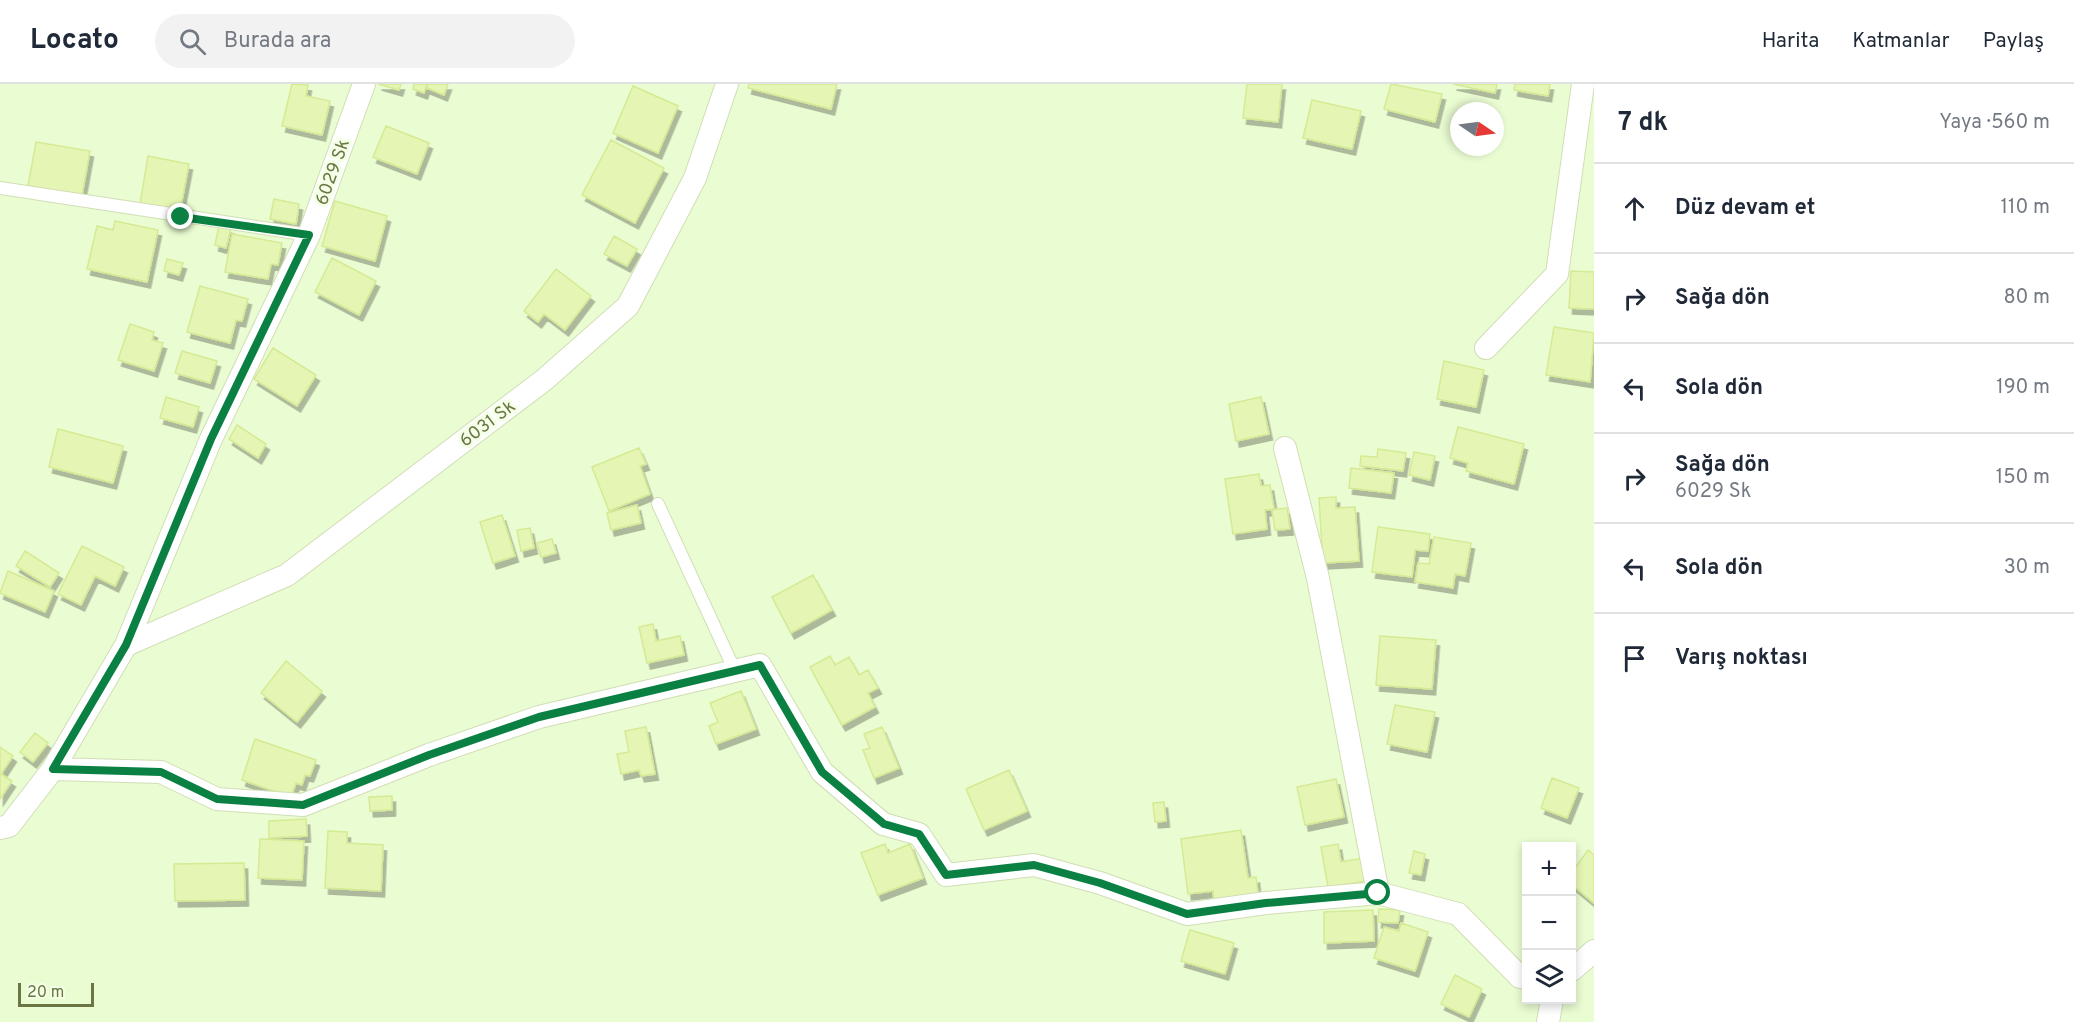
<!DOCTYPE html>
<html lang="tr">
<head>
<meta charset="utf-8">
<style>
	body { margin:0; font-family:Overpass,sans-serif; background:#f2f2f3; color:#1f2937 }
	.controls { position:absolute; right:18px; bottom:18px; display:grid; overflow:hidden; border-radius:0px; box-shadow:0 3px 9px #0003 }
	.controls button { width:54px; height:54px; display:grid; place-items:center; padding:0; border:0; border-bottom:2px solid #e0e1e3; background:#fff; color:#1f2937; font:30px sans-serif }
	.compass { position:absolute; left:1450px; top:18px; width:54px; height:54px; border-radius:50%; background:#fff; box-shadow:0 3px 9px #0003; rotate:103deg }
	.scale { position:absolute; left:18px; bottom:15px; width:76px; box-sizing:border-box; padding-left:6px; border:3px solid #6c7644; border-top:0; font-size:16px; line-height:21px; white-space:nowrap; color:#6c7644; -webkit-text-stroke:4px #f4ffe7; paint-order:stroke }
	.stop { position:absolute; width:18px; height:18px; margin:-14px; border:4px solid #0b8043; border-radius:50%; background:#fff }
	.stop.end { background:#0b8043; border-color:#fff; box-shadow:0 2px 6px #0008 }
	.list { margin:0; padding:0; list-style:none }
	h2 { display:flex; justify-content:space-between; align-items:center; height:78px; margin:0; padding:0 24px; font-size:26px }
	h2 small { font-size:20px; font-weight:400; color:#747a83 }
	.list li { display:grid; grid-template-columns:39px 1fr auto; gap:18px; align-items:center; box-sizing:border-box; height:90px; padding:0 24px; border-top:2px solid #e0e1e3 }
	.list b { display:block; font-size:22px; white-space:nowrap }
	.list p { margin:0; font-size:20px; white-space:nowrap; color:#747a83 }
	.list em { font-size:20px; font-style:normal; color:#747a83 }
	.icon { flex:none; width:33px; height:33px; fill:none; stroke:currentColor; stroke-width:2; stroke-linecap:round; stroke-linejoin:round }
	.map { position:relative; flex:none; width:1594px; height:938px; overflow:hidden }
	header { display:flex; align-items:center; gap:36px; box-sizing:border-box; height:84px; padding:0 30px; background:#fff; border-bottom:2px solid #e0e1e3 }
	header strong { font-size:28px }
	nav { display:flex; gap:33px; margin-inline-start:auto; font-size:21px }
	.search { width:420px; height:54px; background:#f2f2f3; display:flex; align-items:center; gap:15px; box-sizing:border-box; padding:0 21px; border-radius:33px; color:#747a83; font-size:22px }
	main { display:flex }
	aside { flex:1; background:#fff }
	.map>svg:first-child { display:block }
</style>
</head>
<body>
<header>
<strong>Locato</strong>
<div class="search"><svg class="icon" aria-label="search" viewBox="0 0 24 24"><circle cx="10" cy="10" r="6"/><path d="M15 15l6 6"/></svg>Burada ara</div>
<nav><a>Harita</a><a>Katmanlar</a><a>Paylaş</a></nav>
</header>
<main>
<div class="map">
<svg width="1594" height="938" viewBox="0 0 1594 938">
	<defs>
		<filter id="shadow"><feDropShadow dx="3.5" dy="6" stdDeviation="0" flood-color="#0004"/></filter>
	</defs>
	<rect width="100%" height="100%" fill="#effedf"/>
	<!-- residential -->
	<path fill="#eafcd2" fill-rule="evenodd" d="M0,0H1594V938H0ZM1459,27H1495V63H1459ZM1526,762H1572V916H1526Z"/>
	<!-- building -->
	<path fill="#e5f6b4" stroke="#d5ea93" stroke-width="1.5" filter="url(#shadow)" d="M292,0L308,1L306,12L330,17L322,51L282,42Z
		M378,0H401L399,6Z
		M414,0H427L424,9L413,5Z
		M428,0H448L444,11L427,4Z
		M749,0H837L831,25L748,4Z
		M1247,0H1282L1278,38L1243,34Z
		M1391,0L1442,10L1435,38L1384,25Z
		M1453,0H1497L1495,9Z
		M1515,0H1550L1548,12L1514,6Z
		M633,2L678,22L658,69L613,49Z
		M1312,16L1361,27L1352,65L1303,54Z
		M386,42L429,59L417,90L373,73Z
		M611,56L664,84L635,139L582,111Z
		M36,58L90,67L82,111L28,102Z
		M148,72L189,80L180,127L140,120Z
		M274,115L299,120L296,140L270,135Z
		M335,117L387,132L375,177L322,162Z
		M115,137L158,146L147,198L87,185L97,142L113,146Z
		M219,141L231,144L226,164L215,161Z
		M232,150L282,159L278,181L271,180L268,195L225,188Z
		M614,152L637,165L627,182L604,170Z
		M332,174L376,197L359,231L315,208Z
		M167,175L183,179L179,191L164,187Z
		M556,185L591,212L565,246L544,230L538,238L524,227Z
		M1571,187L1594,188V225L1569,224Z
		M200,202L248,215L242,237L236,236L230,259L187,248Z
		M130,240L154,248L152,256L163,259L154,287L118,276Z
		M1554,243L1594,249L1590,298L1546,291Z
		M273,264L316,291L297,322L254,295Z
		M182,267L217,277L210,299L175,289Z
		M1444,277L1484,286L1476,323L1437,315Z
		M166,313L199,323L193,343L160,334Z
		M1261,313L1269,350L1236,357L1229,320Z
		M237,341L266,360L258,374L229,355Z
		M1458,343L1524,360L1514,400L1466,387L1468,379L1450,374Z
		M58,345L123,362L113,399L49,383Z
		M639,364L646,380L640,382L650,410L609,427L592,383Z
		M1378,365L1406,369L1403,387L1360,382L1361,372L1377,373Z
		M1414,368L1435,372L1430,396L1409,391Z
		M1351,384L1394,389L1391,409L1349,404Z
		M1259,390L1261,402L1270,401L1274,425L1265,426L1267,445L1233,450L1225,395Z
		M1336,413V424L1355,423L1359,477L1323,479L1319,414Z
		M637,421L641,439L611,446L607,429Z
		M1287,424L1290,445L1275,446L1272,426Z
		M502,431L515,472L493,479L480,438Z
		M1378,443L1430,450L1428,467L1415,466L1412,493L1372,488Z
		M530,444L534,464L521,467L517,446Z
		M1434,453L1471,459L1465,492L1455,490L1453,504L1415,498L1418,479L1429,480Z
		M552,455L556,469L541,473L537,459Z
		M82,462L124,483L115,502L95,492L81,521L58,510Z
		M25,467L59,489L50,503L16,482Z
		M8,487L54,507L45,528L0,509Z
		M813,491L832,526L791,549L772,513Z
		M653,540L656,557L680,552L684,571L647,579L639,543Z
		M1380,552L1436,556L1432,605L1376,601Z
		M830,572L835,581L849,573L859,591L868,586L878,604L868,609L875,623L842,641L810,583Z
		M286,577L322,607L297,638L261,609Z
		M741,607L756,645L716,660L709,642L718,638L710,619Z
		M1395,621L1435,628L1427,668L1387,660Z
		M646,643L655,690L641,692L639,686L621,690L617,670L629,668L625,647Z
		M882,643L899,684L874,694L863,666L870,664L864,650Z
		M35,649L48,659L33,678L20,668Z
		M255,655L316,676L310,692L305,691L302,701L296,699L291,713L242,696Z
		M0,663L13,672L1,690L12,697L0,715Z
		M1009,686L1027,727L984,746L966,705Z
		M1552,694L1579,704L1567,734L1541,724Z
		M1336,695L1344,733L1305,741L1297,703Z
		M392,712V726L370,727L369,713Z
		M1164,718L1166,737L1155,738L1153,719Z
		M306,735L307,752L269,754V737Z
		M1241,746L1248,794L1256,793L1258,811L1214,817L1213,807L1188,810L1181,755Z
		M328,747L347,748V759L383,761L381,807L325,804Z
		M260,755L304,757L302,796L258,794Z
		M885,760L888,769L910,760L923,794L878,811L861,769Z
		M1338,760L1341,778L1363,774L1367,797L1328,803L1321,763Z
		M1588,766L1594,771V819L1572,801V788Z
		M1414,767L1425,770L1421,791L1409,789Z
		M244,779L245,816L175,817L174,780Z
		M1379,825L1400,826L1398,839L1378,838Z
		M1373,826L1374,857L1324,859V828Z
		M1401,839L1428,848L1415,887L1374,874L1384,843L1399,847Z
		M1190,846L1234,859L1225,890L1181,877Z
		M1455,891L1482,905L1469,933L1441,920Z"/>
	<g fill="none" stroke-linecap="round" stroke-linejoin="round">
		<!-- lane casing -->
		<g stroke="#d1deb5" stroke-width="14">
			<path id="lane" d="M0,104L309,151
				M658,420L735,587"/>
		</g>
		<!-- street casing -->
		<g stroke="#d1deb5" stroke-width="24">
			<path id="street" d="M1486,264L1557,190L1583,0
				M1285,364L1318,494L1378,809
				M126,561L287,491L544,296L628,222L695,94L727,0
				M53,685L161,688L217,715L303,721L429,671L539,633L760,581L822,688L883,740L919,750L946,791L1034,781L1100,799L1187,830L1266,819L1378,809L1458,830L1520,893L1526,894
				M0,744L9,742L53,685L126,561L211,355L309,151L364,0
				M1572,886L1594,867
				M1548,938L1552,916"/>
		</g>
		<!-- lane -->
		<use href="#lane" stroke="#fff" stroke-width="12"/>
		<!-- street -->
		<use href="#street" stroke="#fff" stroke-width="22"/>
	</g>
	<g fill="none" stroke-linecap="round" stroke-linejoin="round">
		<!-- route -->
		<path stroke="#0b8043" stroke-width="8" d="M181,133L309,151L211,355L126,561L53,685L161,688L217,715L303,721L429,671L539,633L760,581L822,688L884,740L919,750L946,791L1034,781L1100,799L1187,830L1266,819L1378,809"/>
	</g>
	<g text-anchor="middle" stroke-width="6" stroke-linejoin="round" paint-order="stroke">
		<!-- street labels -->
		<g font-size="18" fill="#6c7644" stroke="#f4ffe7">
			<text transform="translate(332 88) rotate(-70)" y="6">6029 Sk</text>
			<text transform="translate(487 339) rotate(-37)" y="6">6031 Sk</text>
		</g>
	</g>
</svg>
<div class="controls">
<button>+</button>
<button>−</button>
<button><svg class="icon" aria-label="layers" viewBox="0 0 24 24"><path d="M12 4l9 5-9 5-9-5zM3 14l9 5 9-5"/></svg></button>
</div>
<svg class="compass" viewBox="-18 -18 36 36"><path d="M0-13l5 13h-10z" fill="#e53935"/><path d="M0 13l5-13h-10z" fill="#747a83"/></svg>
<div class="scale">20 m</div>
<div class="stop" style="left:1378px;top:809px"></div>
<div class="stop end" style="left:181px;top:133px"></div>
</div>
<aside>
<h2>7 dk<small>Yaya · 560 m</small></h2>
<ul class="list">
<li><svg class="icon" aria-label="ahead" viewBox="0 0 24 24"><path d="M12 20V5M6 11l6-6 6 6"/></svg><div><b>Düz devam et</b></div><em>110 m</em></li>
<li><svg class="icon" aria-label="right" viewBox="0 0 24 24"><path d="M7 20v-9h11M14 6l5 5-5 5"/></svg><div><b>Sağa dön</b></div><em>80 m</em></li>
<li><svg class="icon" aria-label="left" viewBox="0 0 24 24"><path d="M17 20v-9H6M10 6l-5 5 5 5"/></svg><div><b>Sola dön</b></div><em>190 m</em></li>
<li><svg class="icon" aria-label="right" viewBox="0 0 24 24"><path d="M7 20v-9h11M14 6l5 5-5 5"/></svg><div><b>Sağa dön</b><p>6029 Sk</p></div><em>150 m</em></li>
<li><svg class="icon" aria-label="left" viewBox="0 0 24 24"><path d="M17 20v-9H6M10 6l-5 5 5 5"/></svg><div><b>Sola dön</b></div><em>30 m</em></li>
<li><svg class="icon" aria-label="arrive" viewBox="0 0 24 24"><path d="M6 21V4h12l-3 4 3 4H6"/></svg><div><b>Varış noktası</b></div></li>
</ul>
</aside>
</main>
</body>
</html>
